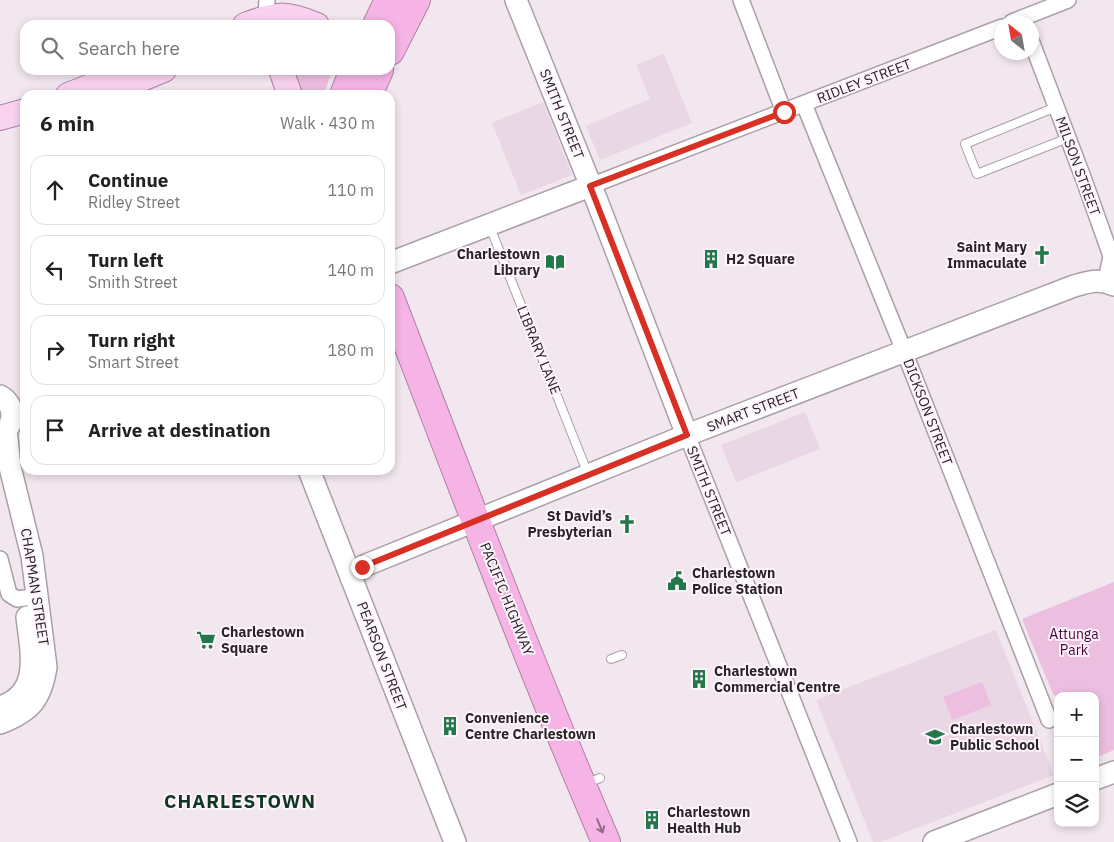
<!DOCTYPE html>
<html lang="en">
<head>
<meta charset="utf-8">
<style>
	body { margin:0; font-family:"IBM Plex Sans",sans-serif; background:#f6f6f6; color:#222 }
	.controls { position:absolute; right:15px; bottom:15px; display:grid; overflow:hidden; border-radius:10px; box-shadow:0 2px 8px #0003 }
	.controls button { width:45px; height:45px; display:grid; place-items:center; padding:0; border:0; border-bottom:1px solid #e0e0e0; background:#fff; color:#222; font:25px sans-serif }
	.compass { position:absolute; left:994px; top:15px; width:45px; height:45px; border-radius:50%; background:#fff; box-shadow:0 2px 8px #0003; rotate:329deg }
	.stop { position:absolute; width:15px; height:15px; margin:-11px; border:4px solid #d93025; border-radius:50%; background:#fff }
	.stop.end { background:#d93025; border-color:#fff; box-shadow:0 1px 5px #0008 }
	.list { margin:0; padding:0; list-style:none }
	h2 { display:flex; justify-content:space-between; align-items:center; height:65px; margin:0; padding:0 20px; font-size:21px }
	h2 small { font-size:16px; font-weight:400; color:#767676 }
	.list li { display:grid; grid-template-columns:32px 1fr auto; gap:15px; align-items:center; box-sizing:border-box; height:70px; margin:0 10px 10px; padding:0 10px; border:1px solid #e0e0e0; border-radius:15px }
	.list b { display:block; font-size:19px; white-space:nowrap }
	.list p { margin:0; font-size:16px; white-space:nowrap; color:#767676 }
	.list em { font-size:16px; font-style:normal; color:#767676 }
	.icon { flex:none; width:28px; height:28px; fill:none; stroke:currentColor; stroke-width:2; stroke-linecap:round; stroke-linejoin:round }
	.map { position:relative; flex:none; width:1114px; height:842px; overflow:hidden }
	.search { position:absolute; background:#fff; box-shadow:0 2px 8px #0003; left:20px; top:20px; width:375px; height:55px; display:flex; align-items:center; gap:12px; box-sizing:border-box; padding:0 18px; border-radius:15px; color:#767676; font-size:19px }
	.panel { position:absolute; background:#fff; box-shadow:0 2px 8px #0003; left:20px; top:90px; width:375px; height:385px; border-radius:15px }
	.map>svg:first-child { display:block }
</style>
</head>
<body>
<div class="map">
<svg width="1114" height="842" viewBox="0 0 1114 842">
	<rect width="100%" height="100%" fill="#f2e6ef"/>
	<!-- built -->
	<path fill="#ead7e5" d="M664,54L692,123L600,160L586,126L650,99L636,65Z
		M543,102L572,175L521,195L492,123Z
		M805,412L820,449L736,482L721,445Z
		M996,630L1054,775L881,842H873L816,700Z"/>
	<!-- green -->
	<path fill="#ecbee0" d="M285,70H325L331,73L325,91H323L321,95H295Z
		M1114,582V750L1095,758V696L1058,697L1053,694L1022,619Z
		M982,682L991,705L952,720L943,697Z"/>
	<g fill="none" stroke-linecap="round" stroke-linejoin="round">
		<!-- lane casing -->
		<g stroke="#ab9fa8" stroke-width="10">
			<path id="lane" d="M1056,107L965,144L977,174L1068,138
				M490,227L588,474
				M611,659L622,655
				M585,784L600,778"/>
		</g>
		<!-- street casing -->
		<g stroke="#ab9fa8" stroke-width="18">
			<path id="street" d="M741,0L784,112
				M266,17L267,0
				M1012,22L1068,0
				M1032,43L1084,180L1111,256L1106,281
				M804,104L904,351L1049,720
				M590,186L1002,27
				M687,435L849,842
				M0,559L9,594L17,599L25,598"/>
		</g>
		<!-- secondary casing -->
		<g stroke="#ab9fa8" stroke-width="24">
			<path id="secondary" d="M516,0L597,201L687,435
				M390,263L590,186
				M0,396C16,405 16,425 0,435
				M309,470L455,842
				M351,578L358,570L366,565L687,435L1074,286C1088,282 1100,278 1114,285
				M0,707C42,694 31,652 27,617
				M0,723C31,711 41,699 46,667L32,556L10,467L6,430
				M1095,779L1114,772
				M934,842L1058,794"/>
		</g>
		<!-- primary casing -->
		<g stroke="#ae82a3" stroke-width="26">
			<path id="primary" d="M245,25C276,13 285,12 317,25
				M281,70L290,95
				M115,90L164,70
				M68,95L131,70
				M0,118L25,111"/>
		</g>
		<!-- highway casing -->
		<g stroke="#ae82a3" stroke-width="30">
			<path id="highway" d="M377,25L389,0
				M390,51L416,0
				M344,95L354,70
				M368,95L379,70
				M390,298C460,480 529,663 606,842"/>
		</g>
		<!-- lane -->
		<use href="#lane" stroke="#fff" stroke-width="8"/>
		<!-- street -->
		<use href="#street" stroke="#fff" stroke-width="15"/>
		<!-- secondary -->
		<use href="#secondary" stroke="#fff" stroke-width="21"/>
		<!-- primary -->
		<use href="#primary" stroke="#f9d2ef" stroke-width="24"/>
		<!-- highway -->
		<use href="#highway" stroke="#f5b4e5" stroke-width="28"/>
	</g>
	<!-- one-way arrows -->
	<defs><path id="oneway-shaft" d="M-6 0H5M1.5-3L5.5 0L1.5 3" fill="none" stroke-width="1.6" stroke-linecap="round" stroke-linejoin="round" transform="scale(1.25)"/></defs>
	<use stroke="#8f6c86" href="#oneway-shaft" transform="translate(600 826) rotate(67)"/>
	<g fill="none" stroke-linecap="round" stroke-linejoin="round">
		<!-- route -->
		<path stroke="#d93025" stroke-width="6" d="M362,567L687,435L590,186L784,112"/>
	</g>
	<!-- icons -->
	<defs>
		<g id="church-bare" transform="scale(1.5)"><path d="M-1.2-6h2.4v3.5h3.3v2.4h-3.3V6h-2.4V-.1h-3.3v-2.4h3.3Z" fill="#23784b" stroke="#fef4fb" stroke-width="2.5" paint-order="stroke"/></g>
		<g id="building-bare" transform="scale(1.5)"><path d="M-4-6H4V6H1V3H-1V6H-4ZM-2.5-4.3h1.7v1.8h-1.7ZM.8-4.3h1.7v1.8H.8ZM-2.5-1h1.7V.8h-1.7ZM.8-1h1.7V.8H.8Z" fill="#23784b" stroke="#fef4fb" stroke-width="2.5" paint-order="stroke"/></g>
		<g id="library-bare" transform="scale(1.5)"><path d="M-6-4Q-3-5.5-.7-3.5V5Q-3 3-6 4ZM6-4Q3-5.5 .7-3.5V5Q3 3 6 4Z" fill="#23784b" stroke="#fef4fb" stroke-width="2.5" paint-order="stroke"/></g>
		<g id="civic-bare" transform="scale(1.5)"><path d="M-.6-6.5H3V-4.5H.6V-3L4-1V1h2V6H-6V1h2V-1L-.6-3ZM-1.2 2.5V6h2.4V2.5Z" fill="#23784b" stroke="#fef4fb" stroke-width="2.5" paint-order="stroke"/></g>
		<g id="supermarket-bare" transform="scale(1.5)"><path d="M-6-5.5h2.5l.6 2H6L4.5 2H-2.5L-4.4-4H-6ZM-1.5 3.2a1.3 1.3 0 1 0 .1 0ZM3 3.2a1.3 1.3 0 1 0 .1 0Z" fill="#23784b" stroke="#fef4fb" stroke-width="2.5" paint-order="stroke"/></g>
		<g id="school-bare" transform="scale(1.5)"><path d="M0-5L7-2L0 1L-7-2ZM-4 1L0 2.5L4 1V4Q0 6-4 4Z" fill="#23784b" stroke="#fef4fb" stroke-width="2.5" paint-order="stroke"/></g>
	</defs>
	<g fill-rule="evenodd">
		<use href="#church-bare" x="1042" y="255"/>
		<use href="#building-bare" x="711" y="259"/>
		<use href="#library-bare" x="555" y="262"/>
		<use href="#church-bare" x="627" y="524"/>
		<use href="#civic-bare" x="677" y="581"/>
		<use href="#supermarket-bare" x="206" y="640"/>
		<use href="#building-bare" x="699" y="679"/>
		<use href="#building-bare" x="450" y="726"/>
		<use href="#school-bare" x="935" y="737"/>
		<use href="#building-bare" x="652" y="820"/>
	</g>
	<g text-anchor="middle" stroke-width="4" stroke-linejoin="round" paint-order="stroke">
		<!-- street labels -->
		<g font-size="14" fill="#292428" stroke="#fef4fb">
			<text transform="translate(864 81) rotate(-21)" y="5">RIDLEY STREET</text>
			<text transform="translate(562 114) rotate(68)" y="5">SMITH STREET</text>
			<text transform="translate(1078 166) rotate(70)" y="5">MILSON STREET</text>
			<text transform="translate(539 350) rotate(68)" y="5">LIBRARY LANE</text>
			<text transform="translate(753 410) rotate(-21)" y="5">SMART STREET</text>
			<text transform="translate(928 412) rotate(69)" y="5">DICKSON STREET</text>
			<text transform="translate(709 491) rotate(68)" y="5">SMITH STREET</text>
			<text transform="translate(35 587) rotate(81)" y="5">CHAPMAN STREET</text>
			<text transform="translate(507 599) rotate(68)" y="5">PACIFIC HIGHWAY</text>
			<text transform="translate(382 656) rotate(69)" y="5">PEARSON STREET</text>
		</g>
		<!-- poi labels -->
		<g font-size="14" font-weight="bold" fill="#292428" stroke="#fef4fb" text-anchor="start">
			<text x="1027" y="252" text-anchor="end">Saint Mary<tspan x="1027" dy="16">Immaculate</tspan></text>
			<text x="540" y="259" text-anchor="end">Charlestown<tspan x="540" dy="16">Library</tspan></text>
			<text x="726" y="264">H2 Square</text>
			<text x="612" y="521" text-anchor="end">St David’s<tspan x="612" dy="16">Presbyterian</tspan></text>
			<text x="692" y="578">Charlestown<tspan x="692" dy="16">Police Station</tspan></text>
			<text x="221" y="637">Charlestown<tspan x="221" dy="16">Square</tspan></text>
			<text x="714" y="676">Charlestown<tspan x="714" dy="16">Commercial Centre</tspan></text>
			<text x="465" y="723">Convenience<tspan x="465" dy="16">Centre Charlestown</tspan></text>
			<text x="950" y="734">Charlestown<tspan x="950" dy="16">Public School</tspan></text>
			<text x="667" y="817">Charlestown<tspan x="667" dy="16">Health Hub</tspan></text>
		</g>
		<!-- park labels -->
		<g font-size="14" fill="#4e0043" stroke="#fef4fb">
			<text x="1074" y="639">Attunga<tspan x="1074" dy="16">Park</tspan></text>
		</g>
		<!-- district labels -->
		<g font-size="19" font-weight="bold" letter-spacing="1" fill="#0f3721" stroke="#fef4fb">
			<text x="240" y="808">CHARLESTOWN</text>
		</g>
	</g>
</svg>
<div class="controls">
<button>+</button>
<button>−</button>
<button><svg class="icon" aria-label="layers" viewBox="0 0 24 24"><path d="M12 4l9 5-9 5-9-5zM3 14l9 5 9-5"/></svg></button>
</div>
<svg class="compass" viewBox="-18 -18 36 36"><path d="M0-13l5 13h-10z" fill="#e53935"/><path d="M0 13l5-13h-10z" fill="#767676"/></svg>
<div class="stop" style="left:784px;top:112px"></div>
<div class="stop end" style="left:362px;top:567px"></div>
<div class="search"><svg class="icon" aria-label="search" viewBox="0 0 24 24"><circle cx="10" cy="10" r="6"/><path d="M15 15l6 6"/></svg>Search here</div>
<section class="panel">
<h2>6 min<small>Walk · 430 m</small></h2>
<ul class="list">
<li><svg class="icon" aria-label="ahead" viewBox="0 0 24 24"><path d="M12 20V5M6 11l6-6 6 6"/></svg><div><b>Continue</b><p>Ridley Street</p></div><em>110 m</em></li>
<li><svg class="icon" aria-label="left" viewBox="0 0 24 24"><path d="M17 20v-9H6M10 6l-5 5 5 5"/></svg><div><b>Turn left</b><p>Smith Street</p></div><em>140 m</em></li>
<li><svg class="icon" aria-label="right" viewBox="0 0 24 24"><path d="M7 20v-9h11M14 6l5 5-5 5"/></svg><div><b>Turn right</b><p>Smart Street</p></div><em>180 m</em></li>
<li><svg class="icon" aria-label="arrive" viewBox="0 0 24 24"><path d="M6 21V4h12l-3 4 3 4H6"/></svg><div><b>Arrive at destination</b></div></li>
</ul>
</section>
</div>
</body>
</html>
